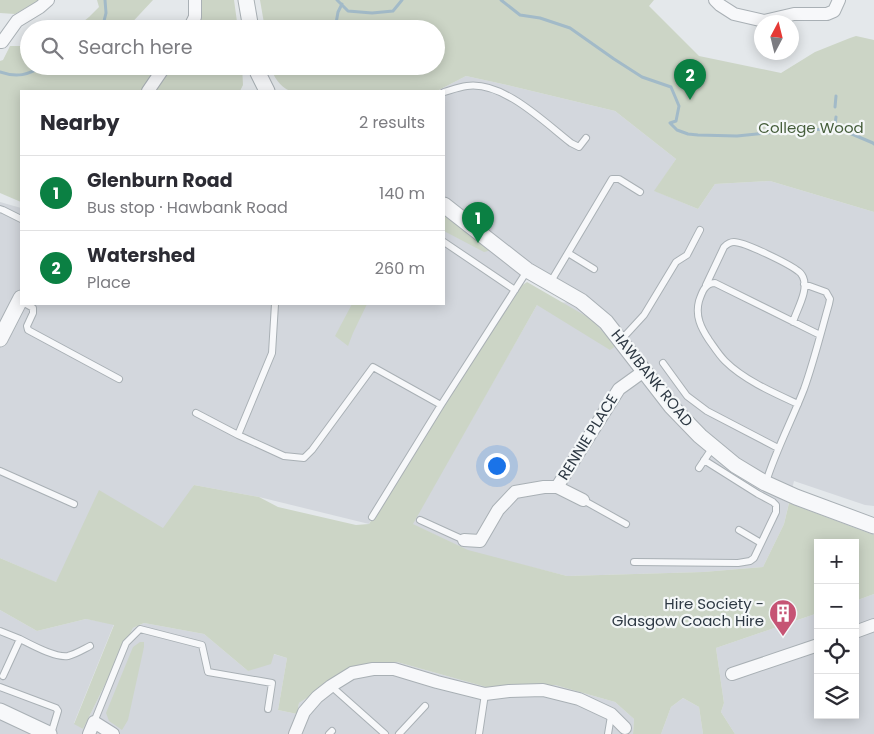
<!DOCTYPE html>
<html lang="en">
<head>
<meta charset="utf-8">
<style>
	body { margin:0; font-family:Poppins,sans-serif; background:#f2f2f3; color:#2b2b33 }
	.controls { position:absolute; right:15px; bottom:15px; display:grid; overflow:hidden; border-radius:0px; box-shadow:0 2px 12px #0003 }
	.controls button { width:45px; height:45px; display:grid; place-items:center; padding:0; border:0; border-bottom:1px solid #e1e1e2; background:#fff; color:#2b2b33; font:25px sans-serif }
	.compass { position:absolute; left:754px; top:15px; width:45px; height:45px; border-radius:50%; background:#fff; box-shadow:0 2px 12px #0003; rotate:7deg }
	.you { position:absolute; left:496px; top:465px; width:18px; height:18px; margin:-12px; border:4px solid #fff; border-radius:50%; background:#1a73e8; box-shadow:0 0 0 8px #1a73e833 }
	.badge { display:grid; place-items:center; width:32px; height:32px; border-radius:50%; background:#0b8043; color:#fff; font-size:16px; font-weight:700 }
	.pin { position:absolute; translate:-50% -41px; filter:drop-shadow(0 1px 2px #0008) }
	.pin::after { content:''; position:absolute; top:26px; width:18px; height:15px; background:inherit; clip-path:polygon(0 0,100% 0,50% 100%) }
	.list { margin:0; padding:0; list-style:none }
	h2 { display:flex; justify-content:space-between; align-items:center; height:65px; margin:0; padding:0 20px; font-size:21px }
	h2 small { font-size:16px; font-weight:400; color:#7c7c81 }
	.list li { display:grid; grid-template-columns:32px 1fr auto; gap:15px; align-items:center; box-sizing:border-box; height:75px; padding:0 20px; border-top:1px solid #e1e1e2 }
	.list b { display:block; font-size:19px; white-space:nowrap }
	.list p { margin:0; font-size:16px; white-space:nowrap; color:#7c7c81 }
	.list em { font-size:16px; font-style:normal; color:#7c7c81 }
	.icon { flex:none; width:28px; height:28px; fill:none; stroke:currentColor; stroke-width:2; stroke-linecap:round; stroke-linejoin:round }
	.map { position:relative; flex:none; width:874px; height:734px; overflow:hidden }
	.search { position:absolute; background:#fff; box-shadow:0 2px 12px #0003; left:20px; top:20px; width:425px; height:55px; display:flex; align-items:center; gap:12px; box-sizing:border-box; padding:0 18px; border-radius:28px; color:#7c7c81; font-size:19px }
	.panel { position:absolute; background:#fff; box-shadow:0 2px 12px #0003; left:20px; top:90px; width:425px; height:215px; border-radius:0px }
	.map>svg:first-child { display:block }
</style>
</head>
<body>
<div class="map">
<svg width="874" height="734" viewBox="0 0 874 734">
	<rect width="100%" height="100%" fill="#e4e8eb"/>
	<!-- built -->
	<path fill="#d3d7dd" d="M466,76L507,85L615,111L676,159L655,191L698,209L715,184L770,181L874,212V506L865,505L794,481L784,524L763,567L703,572L567,576L471,552L412,524L537,305L580,301L528,270L372,517L369,524L259,497L194,485L166,537L55,582L0,558V202L21,208V304H444V91H437Z
		M874,594V734H735L721,712L724,703L716,648L818,613V715H855V601Z
		M0,610L37,631L86,619L114,624L74,723L83,729L133,628L144,623L204,634L248,671L273,654L287,658L278,710L297,714L299,703L354,668L397,662L486,687L555,685L615,702L634,719L633,734H0Z
		M683,698L699,707L703,734H661L671,707Z"/>
	<!-- green -->
	<path fill="#ccd5c6" d="M0,0H40L15,14L0,13Z
		M97,0H153L126,29H74L89,17L99,7Z
		M199,0H234L238,29H195Z
		M260,0H654L649,6L699,56L781,73L815,52L850,38L856,36L874,40V212L770,181L715,184L698,209L654,191L676,159L615,111L507,85L466,76L437,91H290C279,86 274,77 270,66H436V29H265Z
		M10,46H29V66H106L109,69L112,66H159L143,91H21V202L0,193V61L3,60Z
		M171,66H242L243,85L240,91H155Z
		M444,213L492,250L484,252L444,231Z
		M527,282L591,319L616,346L610,350L537,305L413,524L468,550L567,576L703,572L763,567L784,524L789,503L874,535V594L855,601V543H818V613L716,648L724,703L721,712L735,734H703L699,707L683,698L671,707L661,734H633L634,719L615,702L555,685L486,687L397,662L354,668L299,703L297,714L278,710L287,658L274,654L271,664L248,671L204,634L144,623L133,628L83,729L74,724L114,625L86,619L37,631L0,610V558L56,582L99,490L163,528L194,485L259,497L278,507L356,525L369,524L515,290Z
		M352,304H367L353,333L348,346L335,336Z
		M140,642H144V647L128,720L122,730L109,721L106,713L133,647Z"/>
	<g fill="none" stroke-linecap="round" stroke-linejoin="round">
		<!-- stream -->
		<path stroke="#a2bac8" stroke-width="3" d="M337,0L348,11L372,13L393,11L402,0
			M501,0L520,15L540,18L570,28L614,59L642,77L671,87L679,106L676,121L670,123L677,130L688,134L698,135L737,136L795,130L840,129L873,143L874,144
			M102,29L106,13L105,0
			M335,29L338,12L342,4
			M0,72C17,78 28,75 43,66
			M835,107L836,96
			M836,117L835,125L840,129"/>
		<!-- service casing -->
		<g stroke="#a9b0b5" stroke-width="8">
			<path id="service" d="M444,92C451,90 459,87 467,86C503,81 544,122 571,143L579,147L586,138
				M0,209L3,210L21,219
				M444,242L515,290
				M568,253L594,269
				M550,283L612,179H619L640,192
				M706,285L724,247C727,244 730,242 734,242C745,242 789,264 798,271C800,272 802,275 803,277C809,290 797,309 793,322
				M26,304L33,308V313L27,326L28,330L119,379
				M621,340L644,315L676,262L687,255L700,230
				M663,363L687,396L707,411L778,448
				M798,404C774,393 744,380 725,361C719,355 714,347 709,340C701,328 695,316 699,301C702,292 705,283 715,283L820,335
				M196,413L238,435L284,456L304,458L312,450L373,367L441,405
				M238,435L272,353L275,304
				M699,468L713,447
				M0,471L74,504
				M766,482C776,450 792,420 804,389C814,361 821,332 829,304L830,299L826,292L804,284
				M583,500L626,524
				M372,517L441,405L527,271
				M420,520L464,540
				M739,530L761,543
				M634,562L738,563L750,561L754,558L776,512V505L773,502L758,494L704,460
				M0,631L20,639
				M3,676L20,639C32,645 55,658 68,656C76,654 84,649 90,646
				M331,686L385,734
				M0,687L56,708L58,711L51,734
				M94,722L126,643L140,629L202,645L208,672L272,683L268,709
				M329,734L332,731
				M399,734L425,706
				M479,734L485,694
				M608,734L611,716"/>
		</g>
		<!-- minor casing -->
		<g stroke="#a9b0b5" stroke-width="14">
			<path id="minor" d="M715,0L720,5L734,14L764,21L794,14H827L834,11L839,0
				M189,29L195,17V0
				M0,42H2L17,21L40,7L48,0
				M148,91L165,66
				M557,487L583,500
				M464,540L480,541L498,510L515,492L544,487H557L619,389L644,371
				M855,632L874,625
				M732,674L818,645
				M89,734L94,722L113,734
				M295,734L304,712L317,697L331,686L352,673L373,669H394L437,682L485,694L509,691L543,690L579,699L611,714L625,728"/>
		</g>
		<!-- tertiary casing -->
		<g stroke="#a9b0b5" stroke-width="17">
			<path id="tertiary" d="M246,0L251,29
				M257,66L258,73L267,91
				M444,205L527,270L581,301L606,322L671,406L700,436L735,465L765,483L796,497L874,526
				M0,339L21,298
				M0,711L49,734"/>
		</g>
		<!-- service -->
		<use href="#service" stroke="#f7f8fa" stroke-width="6"/>
		<!-- minor -->
		<use href="#minor" stroke="#f7f8fa" stroke-width="12"/>
		<!-- tertiary -->
		<use href="#tertiary" stroke="#f7f8fa" stroke-width="15"/>
	</g>
	<!-- icons -->
	<defs>
		<g id="building-pin" transform="scale(1.4375)"><path d="M0 17L-7.5 6A9.5 9.5 0 1 1 7.5 6Z" fill="#c65474" stroke="#f4f7f8"/><path d="M-4-6H4V6H1V3H-1V6H-4ZM-2.5-4.3h1.7v1.8h-1.7ZM.8-4.3h1.7v1.8H.8ZM-2.5-1h1.7V.8h-1.7ZM.8-1h1.7V.8H.8Z" fill="#fff"/></g>
	</defs>
	<g fill-rule="evenodd">
		<use href="#building-pin" x="783" y="613"/>
	</g>
	<g text-anchor="middle" stroke-width="4.5" stroke-linejoin="round" paint-order="stroke">
		<!-- park labels -->
		<g font-size="15" fill="#465e3b" stroke="#f4f7f8">
			<text x="811" y="133">College Wood</text>
		</g>
		<!-- street labels -->
		<g font-size="15" fill="#2d3843" stroke="#f4f7f8">
			<text transform="translate(652 378) rotate(51)" y="5">HAWBANK ROAD</text>
			<text transform="translate(588 437) rotate(-58)" y="5">RENNIE PLACE</text>
		</g>
		<!-- poi labels -->
		<g font-size="15" fill="#2d3843" stroke="#f4f7f8" text-anchor="end">
			<text x="764" y="609">Hire Society -<tspan x="764" dy="17">Glasgow Coach Hire</tspan></text>
		</g>
	</g>
</svg>
<div class="controls">
<button>+</button>
<button>−</button>
<button><svg class="icon" aria-label="locate" viewBox="0 0 24 24"><circle cx="12" cy="12" r="6"/><path d="M12 2v4M12 18v4M2 12h4M18 12h4"/></svg></button>
<button><svg class="icon" aria-label="layers" viewBox="0 0 24 24"><path d="M12 4l9 5-9 5-9-5zM3 14l9 5 9-5"/></svg></button>
</div>
<svg class="compass" viewBox="-18 -18 36 36"><path d="M0-13l5 13h-10z" fill="#e53935"/><path d="M0 13l5-13h-10z" fill="#7c7c81"/></svg>
<div class="you"></div>
<div class="pin badge" style="left:478px;top:243px">1</div>
<div class="pin badge" style="left:690px;top:100px">2</div>
<div class="search"><svg class="icon" aria-label="search" viewBox="0 0 24 24"><circle cx="10" cy="10" r="6"/><path d="M15 15l6 6"/></svg>Search here</div>
<section class="panel">
<h2>Nearby<small>2 results</small></h2>
<ul class="list">
<li><span class="badge">1</span><div><b>Glenburn Road</b><p>Bus stop · Hawbank Road</p></div><em>140 m</em></li>
<li><span class="badge">2</span><div><b>Watershed</b><p>Place</p></div><em>260 m</em></li>
</ul>
</section>
</div>
</body>
</html>
